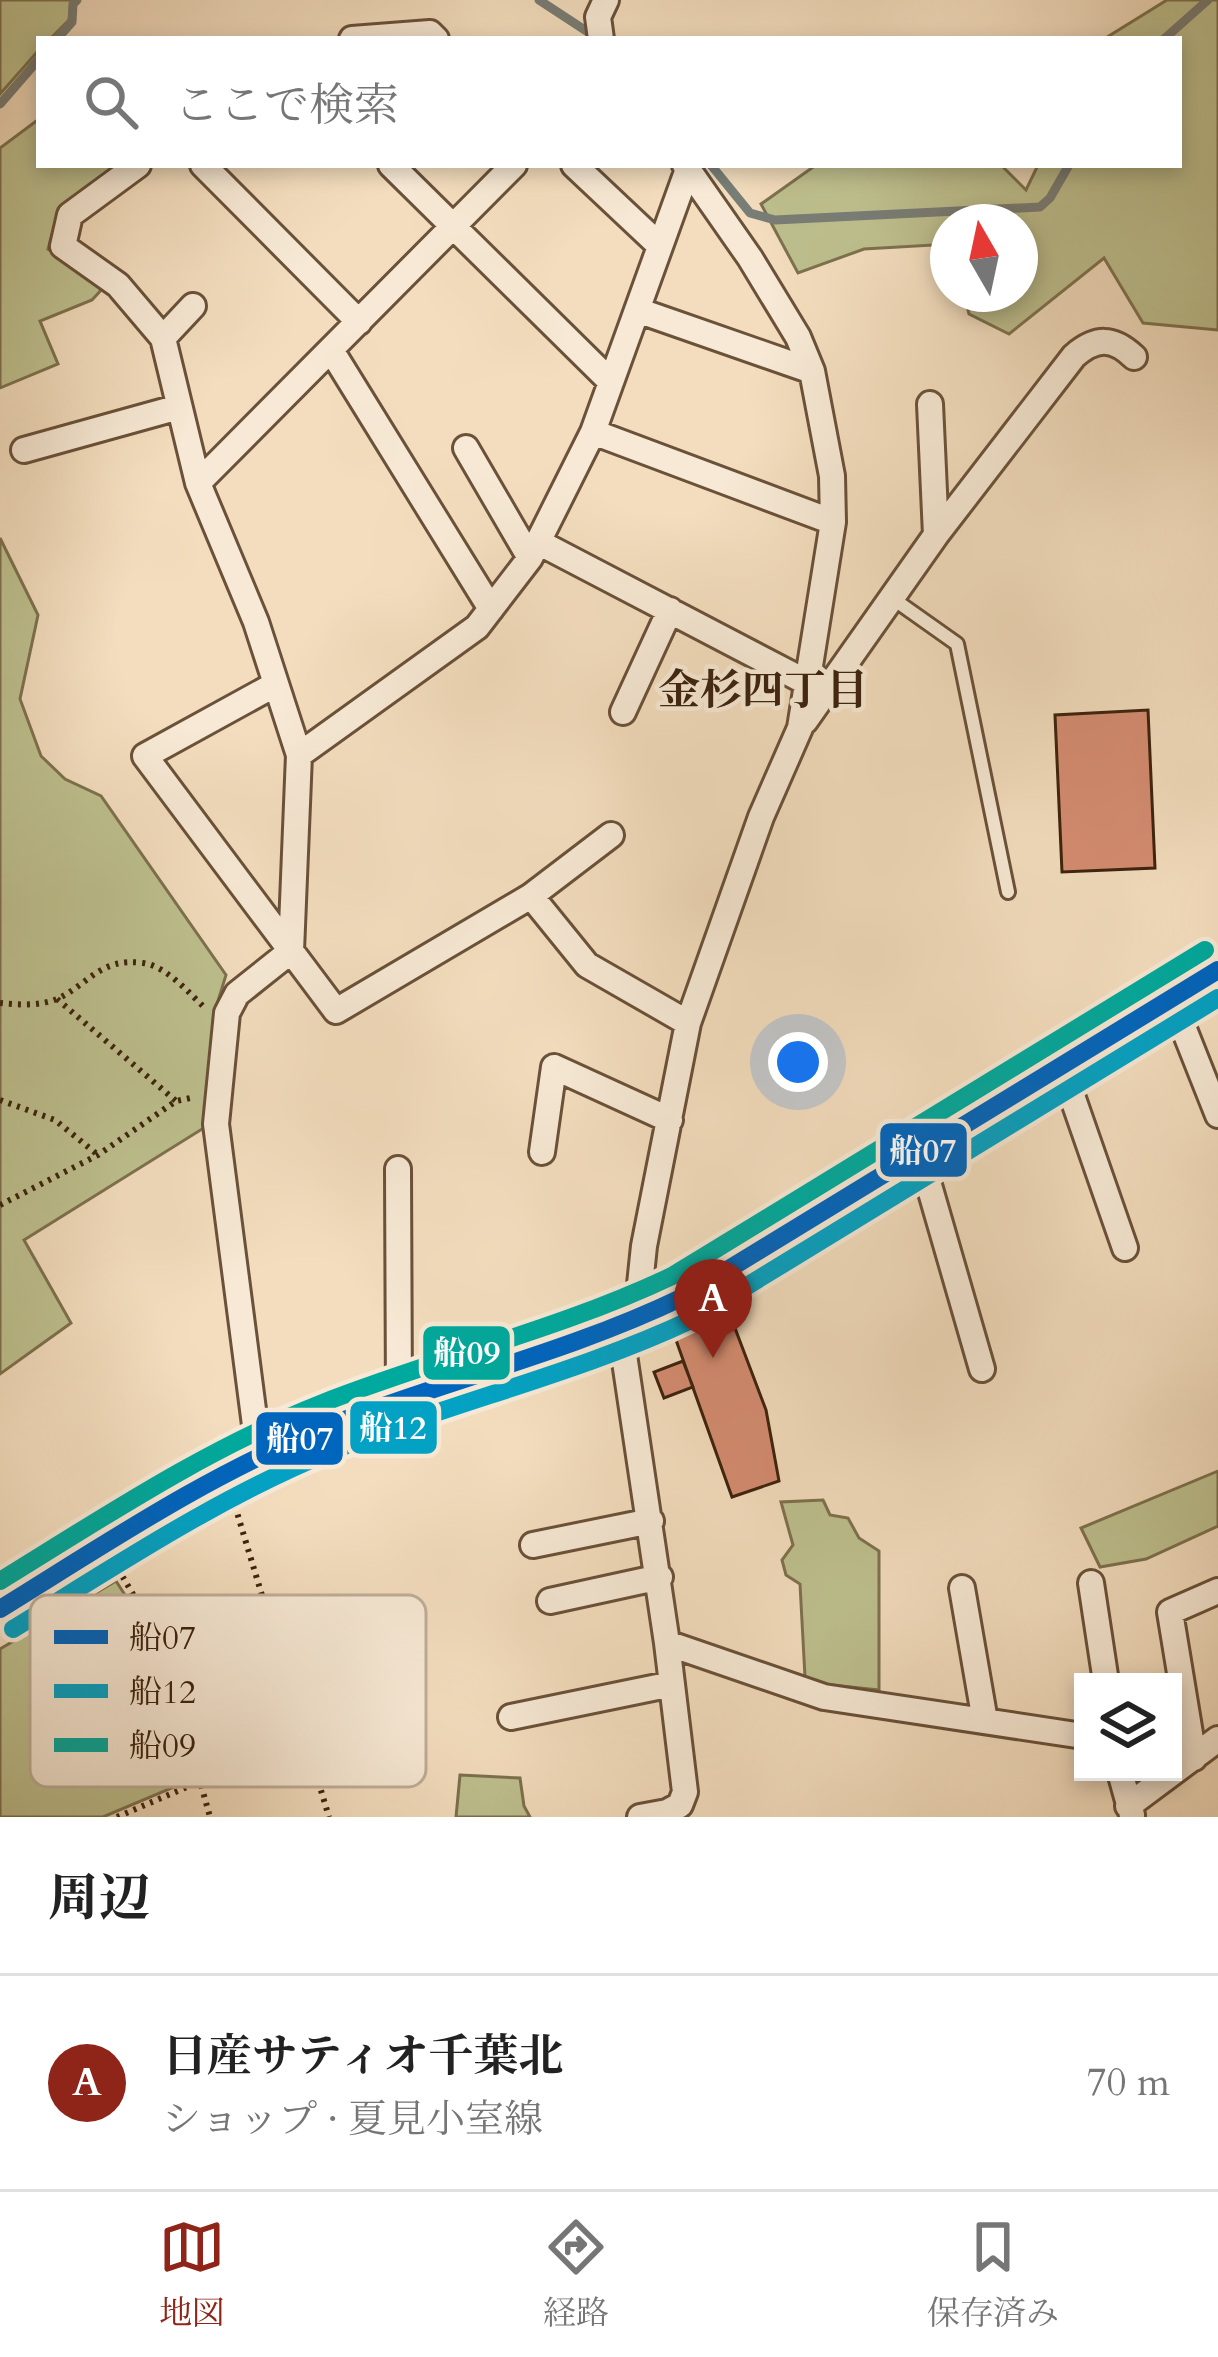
<!DOCTYPE html>
<html lang="ja">
<head>
<meta charset="utf-8">
<style>
	body { margin:0; font-family:Cardo,"Noto Serif JP",serif; background:#f6f6f6; color:#222 }
	.controls { position:absolute; right:36px; bottom:36px; display:grid; overflow:hidden; border-radius:0px; box-shadow:0 6px 18px #0003 }
	.controls button { width:108px; height:108px; display:grid; place-items:center; padding:0; border:0; border-bottom:3px solid #e0e0e0; background:#fff; color:#222; font:60px sans-serif }
	.compass { position:absolute; left:930px; top:204px; width:108px; height:108px; border-radius:50%; background:#fff; box-shadow:0 6px 18px #0003; rotate:351deg }
	.you { position:absolute; left:798px; top:1062px; width:42px; height:42px; margin:-30px; border:9px solid #fff; border-radius:50%; background:#1a73e8; box-shadow:0 0 0 18px #1a73e833 }
	.badge { display:grid; place-items:center; width:78px; height:78px; border-radius:50%; background:#8f2418; color:#fff; font-size:39px; font-weight:700 }
	.pin { position:absolute; translate:-50% -99px; filter:drop-shadow(0 3px 6px #0008) }
	.pin::after { content:''; position:absolute; top:63px; width:42px; height:36px; background:inherit; clip-path:polygon(0 0,100% 0,50% 100%) }
	.list { margin:0; padding:0; list-style:none }
	h2 { display:flex; justify-content:space-between; align-items:center; height:156px; margin:0; padding:0 48px; font-size:51px }
	h2 small { font-size:39px; font-weight:400; color:#767676 }
	.list li { display:grid; grid-template-columns:78px 1fr auto; gap:36px; align-items:center; box-sizing:border-box; height:216px; padding:0 48px; border-top:3px solid #e0e0e0 }
	.list b { display:block; font-size:45px; white-space:nowrap }
	.list p { margin:0; font-size:39px; white-space:nowrap; color:#767676 }
	.list em { font-size:39px; font-style:normal; color:#767676 }
	.icon { flex:none; width:66px; height:66px; fill:none; stroke:currentColor; stroke-width:2; stroke-linecap:round; stroke-linejoin:round }
	.map { position:relative; flex:none; width:1218px; height:1817px; overflow:hidden }
	.search { position:absolute; background:#fff; box-shadow:0 6px 18px #0003; left:36px; right:36px; top:36px; height:132px; display:flex; align-items:center; gap:30px; box-sizing:border-box; padding:0 42px; border-radius:0px; color:#767676; font-size:45px }
	.sheet { height:372px; background:#fff }
	nav { display:flex; justify-content:space-around; align-items:center; box-sizing:border-box; height:168px; border-top:3px solid #e0e0e0; background:#fff; font-size:33px; color:#767676 }
	nav a { display:grid; justify-items:center; gap:6px }
	nav .on { color:#8f2418 }
	.map>svg:first-child { display:block }
</style>
</head>
<body>
<div class="map">
<svg width="1218" height="1817" viewBox="0 0 1218 1817">
	<rect width="100%" height="100%" fill="#f3ddbe"/>
	<filter id="stains"><feTurbulence type="fractalNoise" baseFrequency=".00167" numOctaves="4"/><feColorMatrix values="0 0 0 0 .2 0 0 0 0 .09 0 0 0 0 .02 0 0 0 .5 -.17"/></filter>
	<radialGradient id="worn" r=".72"><stop offset=".6" stop-color="#630" stop-opacity="0"/><stop offset="1" stop-color="#630" stop-opacity=".3"/></radialGradient>
	<!-- green -->
	<path fill="#bec08f" stroke="#7d714e" stroke-width="3" d="M0,0H72L69,20L50,39H39V50L0,94Z
		M1167,0H1218V330L1143,323L1104,258L1009,334L969,314L964,294H1020V222H948V265L933,245L864,249L798,273L761,204L816,165H1001L1026,190L1038,165H1179V39H1104Z
		M39,119V165H123L59,209L48,249L104,287L92,300L40,321L58,364L0,388V148Z
		M0,538L38,615L20,699L41,756L65,779L101,796L226,975L214,1014L207,1126L24,1240L71,1323L0,1374Z
		M1218,1471V1526L1146,1559L1100,1567L1081,1528Z
		M823,1500L830,1515L848,1518L859,1538L879,1551V1690L822,1684L805,1677L800,1584L786,1575L782,1560L793,1545L781,1502Z
		M116,1581L156,1643L193,1779L103,1817H0V1649Z
		M460,1775L520,1778L524,1806L530,1817H456Z"/>
	<g fill="none" stroke-linecap="round" stroke-linejoin="round">
		<!-- stream -->
		<path stroke="#787d76" stroke-width="9" d="M539,0L594,36
			M57,39L72,22L73,4L77,0
			M1164,39L1208,0
			M0,104L39,59
			M711,165L750,213L775,220L1040,207L1050,198L1069,165"/>
	</g>
	<!-- building -->
	<path fill="#d58c71" stroke="#3c220d" stroke-width="3" d="M1148,710L1155,868L1062,872L1055,715Z
		M730,1315L766,1410L779,1481L732,1497L676,1340Z
		M683,1361L693,1387L664,1398L654,1372Z"/>
	<g fill="none" stroke-linecap="round" stroke-linejoin="round">
		<!-- lane casing -->
		<g stroke="#6a5139" stroke-width="18">
			<path id="lane" d="M892,598L957,644L1008,892"/>
		</g>
		<!-- street casing -->
		<g stroke="#6a5139" stroke-width="30">
			<path id="street" d="M352,39L430,33L436,39
				M601,39L598,17L606,0
				M138,165L70,215L63,246L118,285L163,338L198,483L256,622L299,755L291,951L237,994L227,1013L216,1124L259,1456
				M203,165L359,322
				M391,165L611,382
				M574,165L660,246
				M637,310L812,371
				M163,338L193,306
				M331,350L491,609
				M930,404L936,535
				M593,432L833,522
				M466,448L530,558
				M24,450L179,407
				M198,483L514,165
				M540,543L808,683
				M276,684L145,756L336,1011L531,896L611,835
				M623,712L670,610
				M805,721L936,535L1074,356C1096,337 1113,337 1134,357
				M299,755L477,627L530,558L593,432L688,169
				M531,896L587,965L688,1023
				M1172,999L1218,1115
				M1062,1067L1125,1248
				M542,1152L554,1067L670,1120
				M920,1154L982,1369
				M398,1169L399,1400
				M644,1317L639,1294L644,1246L688,1023L761,817L800,728L833,522L832,476L812,371L798,337L750,258L685,165
				M620,1328L667,1643L824,1697L1083,1736
				M533,1545L651,1521
				M1091,1583L1106,1682
				M962,1588L985,1721
				M550,1601L660,1577
				M511,1717L672,1684
				M1194,1758L1170,1612L1218,1591
				M1120,1772L1132,1815
				M1128,1806L1218,1739
				M640,1817L667,1812L680,1805L685,1792L667,1643"/>
		</g>
		<!-- secondary casing -->
		<g stroke="#3c220d" stroke-width="42">
			<path id="secondary" d="M0,1609C107,1544 212,1471 329,1426C446,1381 571,1355 683,1297L1218,970"/>
		</g>
		<!-- path -->
		<path stroke="#3c220d" stroke-width="6" stroke-dasharray="3 6" stroke-linecap="butt" d="M57,999L176,1101
			M0,1003C18,1005 40,1006 57,999C88,985 100,957 143,963C166,966 188,992 204,1007
			M0,1100L55,1120L98,1155
			M0,1205L98,1155L176,1101L195,1097
			M235,1506L329,1817
			M118,1569L161,1641L210,1817
			M117,1817L392,1699"/>
		<!-- lane -->
		<use href="#lane" stroke="#f7e9d5" stroke-width="12"/>
		<!-- street -->
		<use href="#street" stroke="#f7e9d5" stroke-width="24"/>
		<!-- secondary -->
		<use href="#secondary" stroke="#f7e9d5" stroke-width="36"/>
		<!-- bus-1 casing -->
		<g stroke="#f7e9d5" stroke-width="27">
			<path id="bus-1" d="M0,1609C107,1543 212,1472 329,1426C447,1380 569,1352 683,1297L1218,970"/>
		</g>
		<!-- bus-2 casing -->
		<g stroke="#f7e9d5" stroke-width="27">
			<path id="bus-2" d="M13,1629C117,1565 219,1497 332,1451C451,1402 577,1374 693,1319L1218,998"/>
		</g>
		<!-- bus-3 casing -->
		<g stroke="#f7e9d5" stroke-width="27">
			<path id="bus-3" d="M0,1581C104,1517 206,1449 320,1404C436,1358 558,1330 672,1276L1205,950"/>
		</g>
		<!-- bus-1 -->
		<use href="#bus-1" stroke="#0065bd" stroke-width="18"/>
		<!-- bus-2 -->
		<use href="#bus-2" stroke="#03a2c4" stroke-width="18"/>
		<!-- bus-3 -->
		<use href="#bus-3" stroke="#00a99d" stroke-width="18"/>
	</g>
	<g text-anchor="middle" stroke-width="9" stroke-linejoin="round" paint-order="stroke">
		<!-- neighbourhood labels -->
		<g font-size="42" font-weight="bold" fill="#3c220d" stroke="#f7e9d5">
			<text x="763" y="704">金杉四丁目</text>
		</g>
	</g>
	<!-- legend -->
	<rect x="30" y="1595" width="396" height="192" rx="18" fill="#f7e9d5" stroke="#bfad99" stroke-width="3"/>
	<rect x="54" y="1630" width="54" height="14" fill="#0065bd"/>
	<rect x="54" y="1684" width="54" height="14" fill="#03a2c4"/>
	<rect x="54" y="1738" width="54" height="14" fill="#00a99d"/>
	<g font-size="33" fill="#3c220d">
		<text x="129" y="1649">船07</text>
		<text x="129" y="1703">船12</text>
		<text x="129" y="1757">船09</text>
	</g>
	<g stroke="#f7e9d5" stroke-width="4.5">
		<rect x="878" y="1121" width="91" height="58" rx="12" fill="#0065bd"/>
		<rect x="421" y="1324" width="91" height="58" rx="12" fill="#00a99d"/>
		<rect x="348" y="1399" width="91" height="57" rx="12" fill="#03a2c4"/>
		<rect x="254" y="1410" width="91" height="57" rx="12" fill="#0065bd"/>
	</g>
	<g font-size="33" text-anchor="middle" font-weight="bold" fill="#fff">
		<text x="923" y="1162">船07</text>
		<text x="467" y="1364">船09</text>
		<text x="393" y="1439">船12</text>
		<text x="300" y="1450">船07</text>
	</g>
	<rect width="100%" height="100%" filter="url(#stains)"/>
	<rect width="100%" height="100%" fill="url(#worn)"/>
</svg>
<div class="controls">
<button><svg class="icon" aria-label="layers" viewBox="0 0 24 24"><path d="M12 4l9 5-9 5-9-5zM3 14l9 5 9-5"/></svg></button>
</div>
<svg class="compass" viewBox="-18 -18 36 36"><path d="M0-13l5 13h-10z" fill="#e53935"/><path d="M0 13l5-13h-10z" fill="#767676"/></svg>
<div class="you"></div>
<div class="pin badge" style="left:713px;top:1358px">A</div>
<div class="search"><svg class="icon" aria-label="search" viewBox="0 0 24 24"><circle cx="10" cy="10" r="6"/><path d="M15 15l6 6"/></svg>ここで検索</div>
</div>
<section class="sheet">
<h2>周辺<small></small></h2>
<ul class="list">
<li><span class="badge">A</span><div><b>日産サティオ千葉北</b><p>ショップ · 夏見小室線</p></div><em>70 m</em></li>
</ul>
</section>
<nav>
<a class="on"><svg class="icon" aria-label="map" viewBox="0 0 24 24"><path d="M3 6l6-2 6 2 6-2v14l-6 2-6-2-6 2zM9 4v14M15 6v14"/></svg>地図</a>
<a><svg class="icon" aria-label="directions" viewBox="0 0 24 24"><path d="M12 3l9 9-9 9-9-9zM9 14v-3h6M13 9l2 2-2 2"/></svg>経路</a>
<a><svg class="icon" aria-label="saved" viewBox="0 0 24 24"><path d="M7 4h10v16l-5-4-5 4z"/></svg>保存済み</a>
</nav>
</body>
</html>
